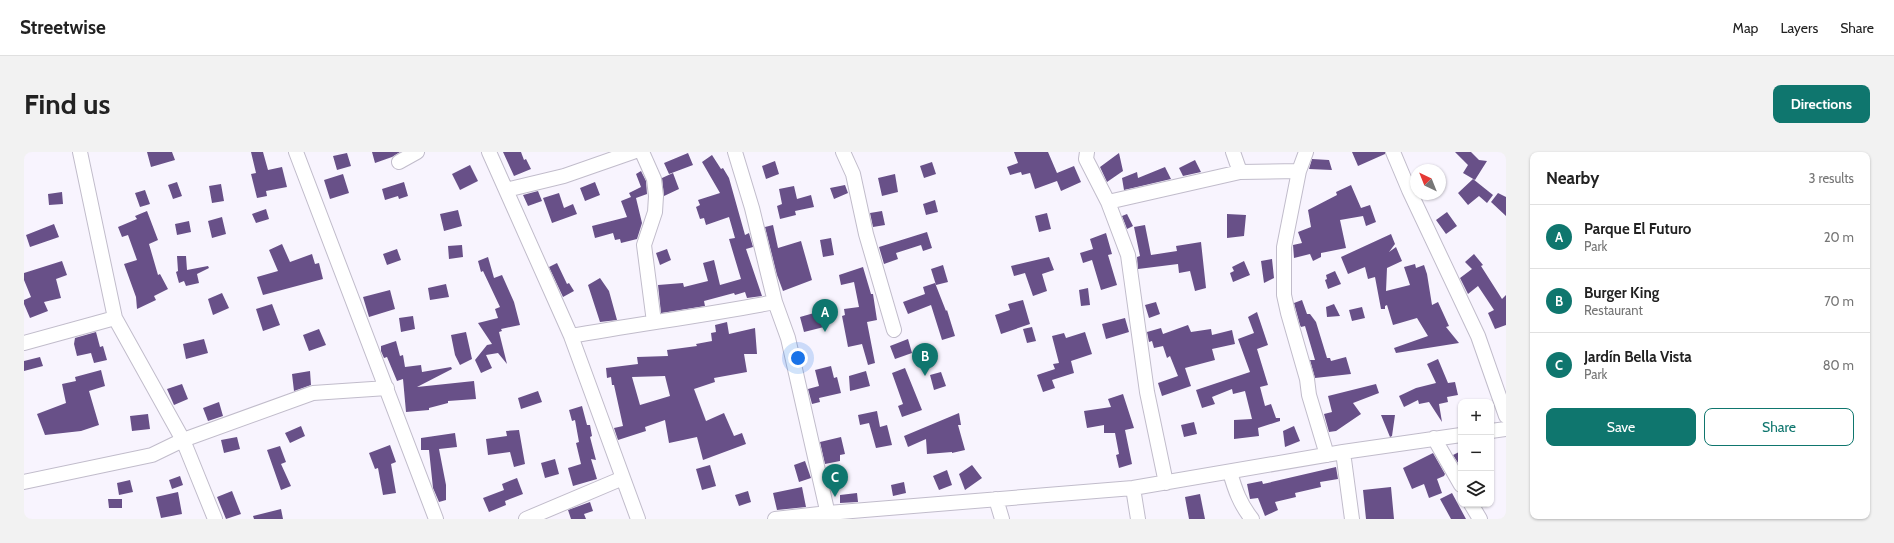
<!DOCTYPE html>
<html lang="en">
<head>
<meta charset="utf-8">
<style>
	body { margin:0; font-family:Cabin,sans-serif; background:#f2f2f2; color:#222 }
	.controls { position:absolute; right:12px; bottom:12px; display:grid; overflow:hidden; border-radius:8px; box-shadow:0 1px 3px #0004 }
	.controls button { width:36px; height:36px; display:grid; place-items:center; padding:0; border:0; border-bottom:1px solid #e0e0e0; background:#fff; color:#222; font:20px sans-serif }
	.compass { position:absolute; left:1386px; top:12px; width:36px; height:36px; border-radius:50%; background:#fff; box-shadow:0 1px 3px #0004; rotate:317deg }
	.you { position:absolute; left:774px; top:206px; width:14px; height:14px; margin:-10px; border:3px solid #fff; border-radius:50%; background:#1a73e8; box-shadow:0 0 0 6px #1a73e833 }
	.badge { display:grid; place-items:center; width:26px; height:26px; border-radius:50%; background:#0f766e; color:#fff; font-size:13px; font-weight:700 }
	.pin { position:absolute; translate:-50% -33px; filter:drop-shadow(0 1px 2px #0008) }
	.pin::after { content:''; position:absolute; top:21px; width:14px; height:12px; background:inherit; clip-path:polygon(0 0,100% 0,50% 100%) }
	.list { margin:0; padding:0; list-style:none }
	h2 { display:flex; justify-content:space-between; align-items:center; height:52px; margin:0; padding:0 16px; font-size:17px }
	h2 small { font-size:13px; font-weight:400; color:#767676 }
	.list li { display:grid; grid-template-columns:26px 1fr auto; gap:12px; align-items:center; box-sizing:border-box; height:64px; padding:0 16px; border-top:1px solid #e0e0e0 }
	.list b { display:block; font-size:15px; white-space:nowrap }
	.list p { margin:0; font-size:13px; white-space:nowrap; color:#767676 }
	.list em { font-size:13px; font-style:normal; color:#767676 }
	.actions { display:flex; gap:8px; padding:12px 16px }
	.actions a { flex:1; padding:9px 0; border:1px solid #0f766e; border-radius:8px; text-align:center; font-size:14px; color:#0f766e }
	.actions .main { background:#0f766e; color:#fff }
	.icon { flex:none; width:22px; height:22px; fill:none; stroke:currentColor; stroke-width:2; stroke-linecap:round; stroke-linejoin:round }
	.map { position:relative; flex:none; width:1482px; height:367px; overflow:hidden; border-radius:8px }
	header { display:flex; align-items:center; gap:24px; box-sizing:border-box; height:56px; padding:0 20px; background:#fff; border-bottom:1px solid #e0e0e0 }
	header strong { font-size:19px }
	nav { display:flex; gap:22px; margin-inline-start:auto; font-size:14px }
	.intro { display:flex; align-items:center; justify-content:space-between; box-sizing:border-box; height:96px; padding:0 24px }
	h1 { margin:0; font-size:28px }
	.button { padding:10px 18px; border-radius:8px; background:#0f766e; color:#fff; font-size:14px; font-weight:700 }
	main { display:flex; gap:24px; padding:0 24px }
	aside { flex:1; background:#fff; border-radius:8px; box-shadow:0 1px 3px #0004 }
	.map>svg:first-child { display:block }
</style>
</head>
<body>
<header>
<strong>Streetwise</strong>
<nav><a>Map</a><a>Layers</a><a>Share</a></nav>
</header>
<div class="intro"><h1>Find us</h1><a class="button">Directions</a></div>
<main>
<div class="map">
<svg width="1482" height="367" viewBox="0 0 1482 367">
	<rect width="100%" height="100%" fill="#f8f4fe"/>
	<!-- building -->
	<path fill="#685088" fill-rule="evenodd" d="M123,0H148L151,8L127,15Z
		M227,0H239L244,18L258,15L263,35L242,39L243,44L233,46L227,22L232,21Z
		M348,0H376L368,5L351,11Z
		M479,0H497L500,8L502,7L507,17L490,24Z
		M990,0H1024L1033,21L1050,14L1057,30L1037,39L1033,29L1011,37L1006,21L998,23L997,20L986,23L983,15L994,11Z
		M1328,0H1361V2L1334,14Z
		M1431,0H1447L1455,8L1463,9L1451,28L1439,21L1444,13Z
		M323,1L327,14L313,18L309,4Z
		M664,1L669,13L645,22L640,11Z
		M1095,1L1099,19L1083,30L1076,15Z
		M688,3L697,17L699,16L705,26L721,83L725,81L729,95L722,97L738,144L723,146L721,140L711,143L710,141L680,149L681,154L637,161L634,133L659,131L660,135L684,129L679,111L690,108L696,133L717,127L705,87L711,86L705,65L682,73L680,66L676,67L672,55L676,53L674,48L696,41L678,10Z
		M1288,7L1305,8L1308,18L1285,17Z
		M1171,8L1177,20L1159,24L1155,16Z
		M751,9L755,22L742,27L738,14Z
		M908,10L912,22L900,26L896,14Z
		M446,13L454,29L436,38L428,22Z
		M1141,15L1147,27L1100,38L1098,26L1113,20L1114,26Z
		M617,19L622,29L623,42L612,46L618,71L613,87L597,91L596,87L591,88L589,81L571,86L568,74L603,65L597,49L607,45L605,41L617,35L612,22Z
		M649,21L655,37L640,44L638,26Z
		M319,22L325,41L306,47L300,28Z
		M871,22L874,40L858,44L854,26Z
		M1449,27L1469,43L1463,51L1455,44L1444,53L1434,41Z
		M153,30L158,44L149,47L144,33Z
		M380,30L384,44L375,47L374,44L361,48L358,37Z
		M571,30L576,43L561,49L556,36Z
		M197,32L200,49L188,51L185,34Z
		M821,33L824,41L810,47L806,36Z
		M1327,33L1337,56L1346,53L1352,70L1342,74L1339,64L1316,68L1322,96L1297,101V105L1289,109L1286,102L1270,106L1269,93L1278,91L1274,80L1287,75L1284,58L1313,43L1312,40Z
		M770,34L773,47L787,43L790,55L771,59L772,63L756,67L753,54L758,52L755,37Z
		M121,38L126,52L116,55L111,41Z
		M514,39L518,49L504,54L499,43Z
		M38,40L39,52L25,53L24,42Z
		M535,41L540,56L549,52L553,62L528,71L519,46Z
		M1474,41L1482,45V64L1467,50Z
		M911,48L914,60L902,63L899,52Z
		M242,57L245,67L232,71L228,62Z
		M434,58L438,74L420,79L416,62Z
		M123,59L134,88L125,92L134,123L136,122L144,137L130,144L132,148L113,157L112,145L100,112L113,108L104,83L98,85L94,75L113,67L111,64Z
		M858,59L861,73L849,75L846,61Z
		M1423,60L1433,74L1422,82L1412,68Z
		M1023,61L1027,77L1015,80L1011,64Z
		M1103,62L1109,74L1103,77L1098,64Z
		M1203,62L1222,63L1220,84L1203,86Z
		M198,65L202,82L188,86L184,69Z
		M165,69L167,80L153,83L151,72Z
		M30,72L35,85L6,95L2,83Z
		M749,73L754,96L777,89L788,128L759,139L753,123L741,75Z
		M1121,73L1127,103L1153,99L1152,94L1177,90L1182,136L1171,139L1166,119L1155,121L1154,112L1114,117L1113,105L1116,104L1110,75Z
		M903,80L908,96L899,99L897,93L872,101L874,107L860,112L855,95Z
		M1082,81L1088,102L1084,103L1093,133L1077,138L1068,108L1059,111L1056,101L1069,97L1066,87Z
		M1367,82L1371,92L1365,100L1372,95L1378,109L1363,116L1362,139L1386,133L1380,115L1391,112L1392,116L1400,113L1403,122L1408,153L1414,150L1425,174L1422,175L1435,191L1372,201L1370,196L1404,184L1393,166L1369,173L1363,153L1361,154V157H1357L1351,125L1344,127L1341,115L1324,122L1317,105Z
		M807,86L810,103L799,105L796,88Z
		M258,92L266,110L288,102L291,112L295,111L299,127L239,143L233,125L254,119L245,98Z
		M438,93L439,105L425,107L424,94Z
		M373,97L377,108L363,113L359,102Z
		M643,97L647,108L636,113L632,101Z
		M1450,102L1459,113L1457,114L1478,147L1482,143V173L1471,177L1464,161L1470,158L1454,134L1444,142L1436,126L1448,117L1441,110Z
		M153,104H162L163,118L184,114L185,116L173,122L175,131L162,134L160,129L155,131L152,120L154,119Z
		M464,105L470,126L478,123L490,150L496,173L477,177L478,179L475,180L483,212L474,201L462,203L468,216L457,221L451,208L463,193L468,192L454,171L474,166L471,157L476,155L459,119L457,120L454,109Z
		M1025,105L1030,118L1018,122L1023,139L1009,144L1001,121L990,124L987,114Z
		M1248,107L1250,126L1240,131L1237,109Z
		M38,109L43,123L32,127L37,146L20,150L24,159L6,166L0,152V148L7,145L0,128V121Z
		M1220,109L1226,123L1209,130L1206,121L1210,119L1208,115Z
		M533,111L543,132L545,131L550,139L539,145L525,115Z
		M919,113L924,130L912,133L907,117Z
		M839,115L847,142H849L853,168L843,170L851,211L844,213L838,192L824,195L818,164L821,163L820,157L835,155L830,130L817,133L815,123Z
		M1311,119L1317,132L1304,137L1301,128L1303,127L1302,123Z
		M576,126L585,139L593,168L576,170L564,133Z
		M911,131L922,159L923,158L931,184L918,188L907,153L884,162L879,150L901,142L899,135Z
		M422,132L425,145L406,148L404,136Z
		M1064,136L1066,153L1057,154L1055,138Z
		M366,138L371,157L345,165L339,145Z
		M198,141L205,156L189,163L184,147Z
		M999,148L1006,172L977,182L971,163L986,158L984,152Z
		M1278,148L1283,162H1286L1292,170L1303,206H1306L1307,209L1322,205L1327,222L1291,226L1286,208H1291L1281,174L1277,175L1276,173L1270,151Z
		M1132,150L1136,162L1125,166L1121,153Z
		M248,152L256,173L239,179L232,157Z
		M1310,152L1316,164L1303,165L1302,155Z
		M1338,155L1341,166L1328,169L1325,158Z
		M797,159L800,175L780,180L776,165Z
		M1233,160L1244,193L1233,197L1244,233L1236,235L1241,254L1247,252L1252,266H1256V269L1234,276L1235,284L1210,287V268L1228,267L1221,239L1209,242L1208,237L1188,245L1191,252L1178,256L1172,238L1226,220L1214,187L1230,181L1224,165Z
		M389,164L391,177L377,180L375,166Z
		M1101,166L1105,180L1082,187L1078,172Z
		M703,170L705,182L731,176L733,202H720L723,220L690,226L691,230L670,237L682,269L700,261L710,284L718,281L722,292L679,308L673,285L645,291L641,268L621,275L622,279L594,288L590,276L599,274L590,233H588L587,225L583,226L582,216L614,212L613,205L644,204L643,198L673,194L672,192L688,189L687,181L692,180L691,173ZM641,224L646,244L616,253L608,225Z
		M1164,173L1167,180L1187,177L1188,183L1208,178L1211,192L1188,197L1191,208L1161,216L1167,234L1138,244L1134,231L1154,224L1146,204L1143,206L1139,194L1130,196L1128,189L1125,190L1123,180L1137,176L1139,182Z
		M1008,175L1012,189L1003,191L999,177Z
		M295,177L302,193L285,199L279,183Z
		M72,180L76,195L79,194L83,208L70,211L67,201L53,204L50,192L51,186Z
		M442,180L448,207L436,213L431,203L427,183Z
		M1061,180L1068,202L1047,209L1050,221L1028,228L1031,236L1019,240L1013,223L1031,217L1029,212L1035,211L1028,184L1040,181L1042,186Z
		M180,187L184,201L162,207L159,192Z
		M884,187L888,201L871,207L866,194Z
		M372,189L376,204L379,203L381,215L397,213L398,220L427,215L428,217L393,235L450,229L452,247L424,249V251L405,256V258L382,260L379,227L373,229L363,205L360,206L357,199V194Z
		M16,205L19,214L0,219V209Z
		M1414,207L1424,231L1431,230L1434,243L1423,245L1424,250L1415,252L1418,270L1405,250L1395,252L1394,248L1380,255L1375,244L1392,236L1412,231L1403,212Z
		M807,214L810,226L813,225L817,241L795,246L796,250L788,252L784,237L795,234L791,218Z
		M881,216L898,258L878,265L874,254L879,252L868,221Z
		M77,218L81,234L65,239L75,273L57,279L21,283L13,262L42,251L38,232L52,229L51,225Z
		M286,219L287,233L270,239L268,222Z
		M842,219L846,234L826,239L825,224Z
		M917,220L922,234L910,238L906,223Z
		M158,232L164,247L150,253L143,237Z
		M1352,232L1355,241L1329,251L1337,262L1312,279L1305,280L1300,262L1308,260L1304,244Z
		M514,239L518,250L497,257L494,246Z
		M1099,242L1110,276L1101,278L1108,312L1095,316L1092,303L1095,302L1091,281H1080V273L1063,276L1060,259L1087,255L1084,247Z
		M195,250L199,264L184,269L179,256Z
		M558,254L563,273H566L568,284L566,285L572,308L567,307L573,327L549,334L544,316L557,312L552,291L555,290L551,268L548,269L545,258Z
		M853,259L856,275L863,273L868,293L852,296L845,271L836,273L834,263Z
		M935,261L937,273H934L941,298L928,301V300L903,302L902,287L884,295L880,284Z
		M124,262L126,277L108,279L106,264Z
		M1357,263H1371L1368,284L1366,285Z
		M1170,270L1173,282L1160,285L1157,273Z
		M277,274L281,284L266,291L261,281Z
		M1270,274L1276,289L1261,295L1259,279Z
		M495,278L501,312L490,315L486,300L464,303L462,287L483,284L482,279Z
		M431,281L433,295L415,297L422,333V348L415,350L409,336L405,298H397V286Z
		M213,285L216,297L200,301L197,288Z
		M817,285L821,302L816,303V309L801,312L796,290Z
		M366,293L372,310L367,312L372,341L359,343L354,316L351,317L345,301Z
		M256,294L262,310L257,312L267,334L257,338L243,298Z
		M1437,299V314H1436L1429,303Z
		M1409,301L1421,322L1420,324L1413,327L1418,341L1405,346L1400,332L1388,337L1379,316Z
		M531,307L535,322L521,326L517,311Z
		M781,309L787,326L775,330L770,313Z
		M686,313L692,334L678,338L672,317Z
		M948,313L958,326L941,338L935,322Z
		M1312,315L1314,327L1296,330L1297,335L1271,341L1272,345L1251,350L1254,358L1241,364L1234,346L1226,347L1223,332L1238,329L1239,332Z
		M923,318L928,333L915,338L909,324Z
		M156,324L159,333L148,337L145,328Z
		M493,326L499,342L481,349L482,353L465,360L459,346L480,338L478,332Z
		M106,328L109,340L95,343L93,331Z
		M880,330L882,341L869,344L867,333Z
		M778,335L782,355L753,358L749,341Z
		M1367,335L1370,367H1342L1339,338Z
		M208,339L217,362L202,367L193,345Z
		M724,339L727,350L715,354L711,343Z
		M154,340L158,362L137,366L132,345Z
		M833,341L834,350L816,351V343Z
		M1428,341L1442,367H1427L1416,347Z
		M1176,342L1181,367H1165L1161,345Z
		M84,347H98V356H85Z
		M566,350L569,359L560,362L562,367H547L544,358Z
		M257,357L259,367H230L229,364Z"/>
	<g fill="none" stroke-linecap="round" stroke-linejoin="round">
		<!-- minor casing -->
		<g stroke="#c1bccb" stroke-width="16">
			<path id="minor" d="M56,0L91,166L159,288L191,367
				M272,0L412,367
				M465,0L547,184L614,367
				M618,0L630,27L632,44L631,60L620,93L630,170
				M711,0L728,56L751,150L764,186L805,367
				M819,0L829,22L842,82L870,178
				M1063,0L1062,7L1084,50L1104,103L1123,240L1142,331
				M1209,0L1216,20
				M1282,0L1275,19L1260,95V143L1264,161L1283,227L1285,243L1303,303
				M1369,0L1385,38L1454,184L1482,264
				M375,10L393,0
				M482,38L540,24L609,0
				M1084,50L1216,20L1275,19
				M547,184C615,172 683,163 751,150
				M0,191L91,166
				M1467,279L1482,277
				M1410,286L1437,333
				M1319,300L1328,367
				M1206,320C1211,338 1216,352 1228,367
				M0,330L128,303L159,288L289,241L363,236
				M1109,336L1114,367
				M972,347L978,367
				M1447,352L1456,367
				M502,367L599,326
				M751,367L804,361L1109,336L1319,300L1437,283"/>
		</g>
		<!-- minor -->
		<use href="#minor" stroke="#fff" stroke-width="14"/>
	</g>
</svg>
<div class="controls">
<button>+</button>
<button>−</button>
<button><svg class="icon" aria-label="layers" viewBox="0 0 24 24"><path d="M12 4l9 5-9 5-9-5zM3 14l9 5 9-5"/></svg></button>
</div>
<svg class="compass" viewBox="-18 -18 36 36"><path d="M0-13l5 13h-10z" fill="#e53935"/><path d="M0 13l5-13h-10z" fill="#767676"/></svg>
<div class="you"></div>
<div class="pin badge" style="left:801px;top:180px">A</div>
<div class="pin badge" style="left:901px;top:224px">B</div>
<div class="pin badge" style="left:811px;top:345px">C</div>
</div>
<aside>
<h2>Nearby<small>3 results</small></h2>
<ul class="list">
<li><span class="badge">A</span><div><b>Parque El Futuro</b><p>Park</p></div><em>20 m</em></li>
<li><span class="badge">B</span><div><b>Burger King</b><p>Restaurant</p></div><em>70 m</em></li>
<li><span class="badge">C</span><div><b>Jardín Bella Vista</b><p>Park</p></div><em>80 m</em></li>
</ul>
<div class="actions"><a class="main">Save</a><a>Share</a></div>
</aside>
</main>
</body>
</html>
